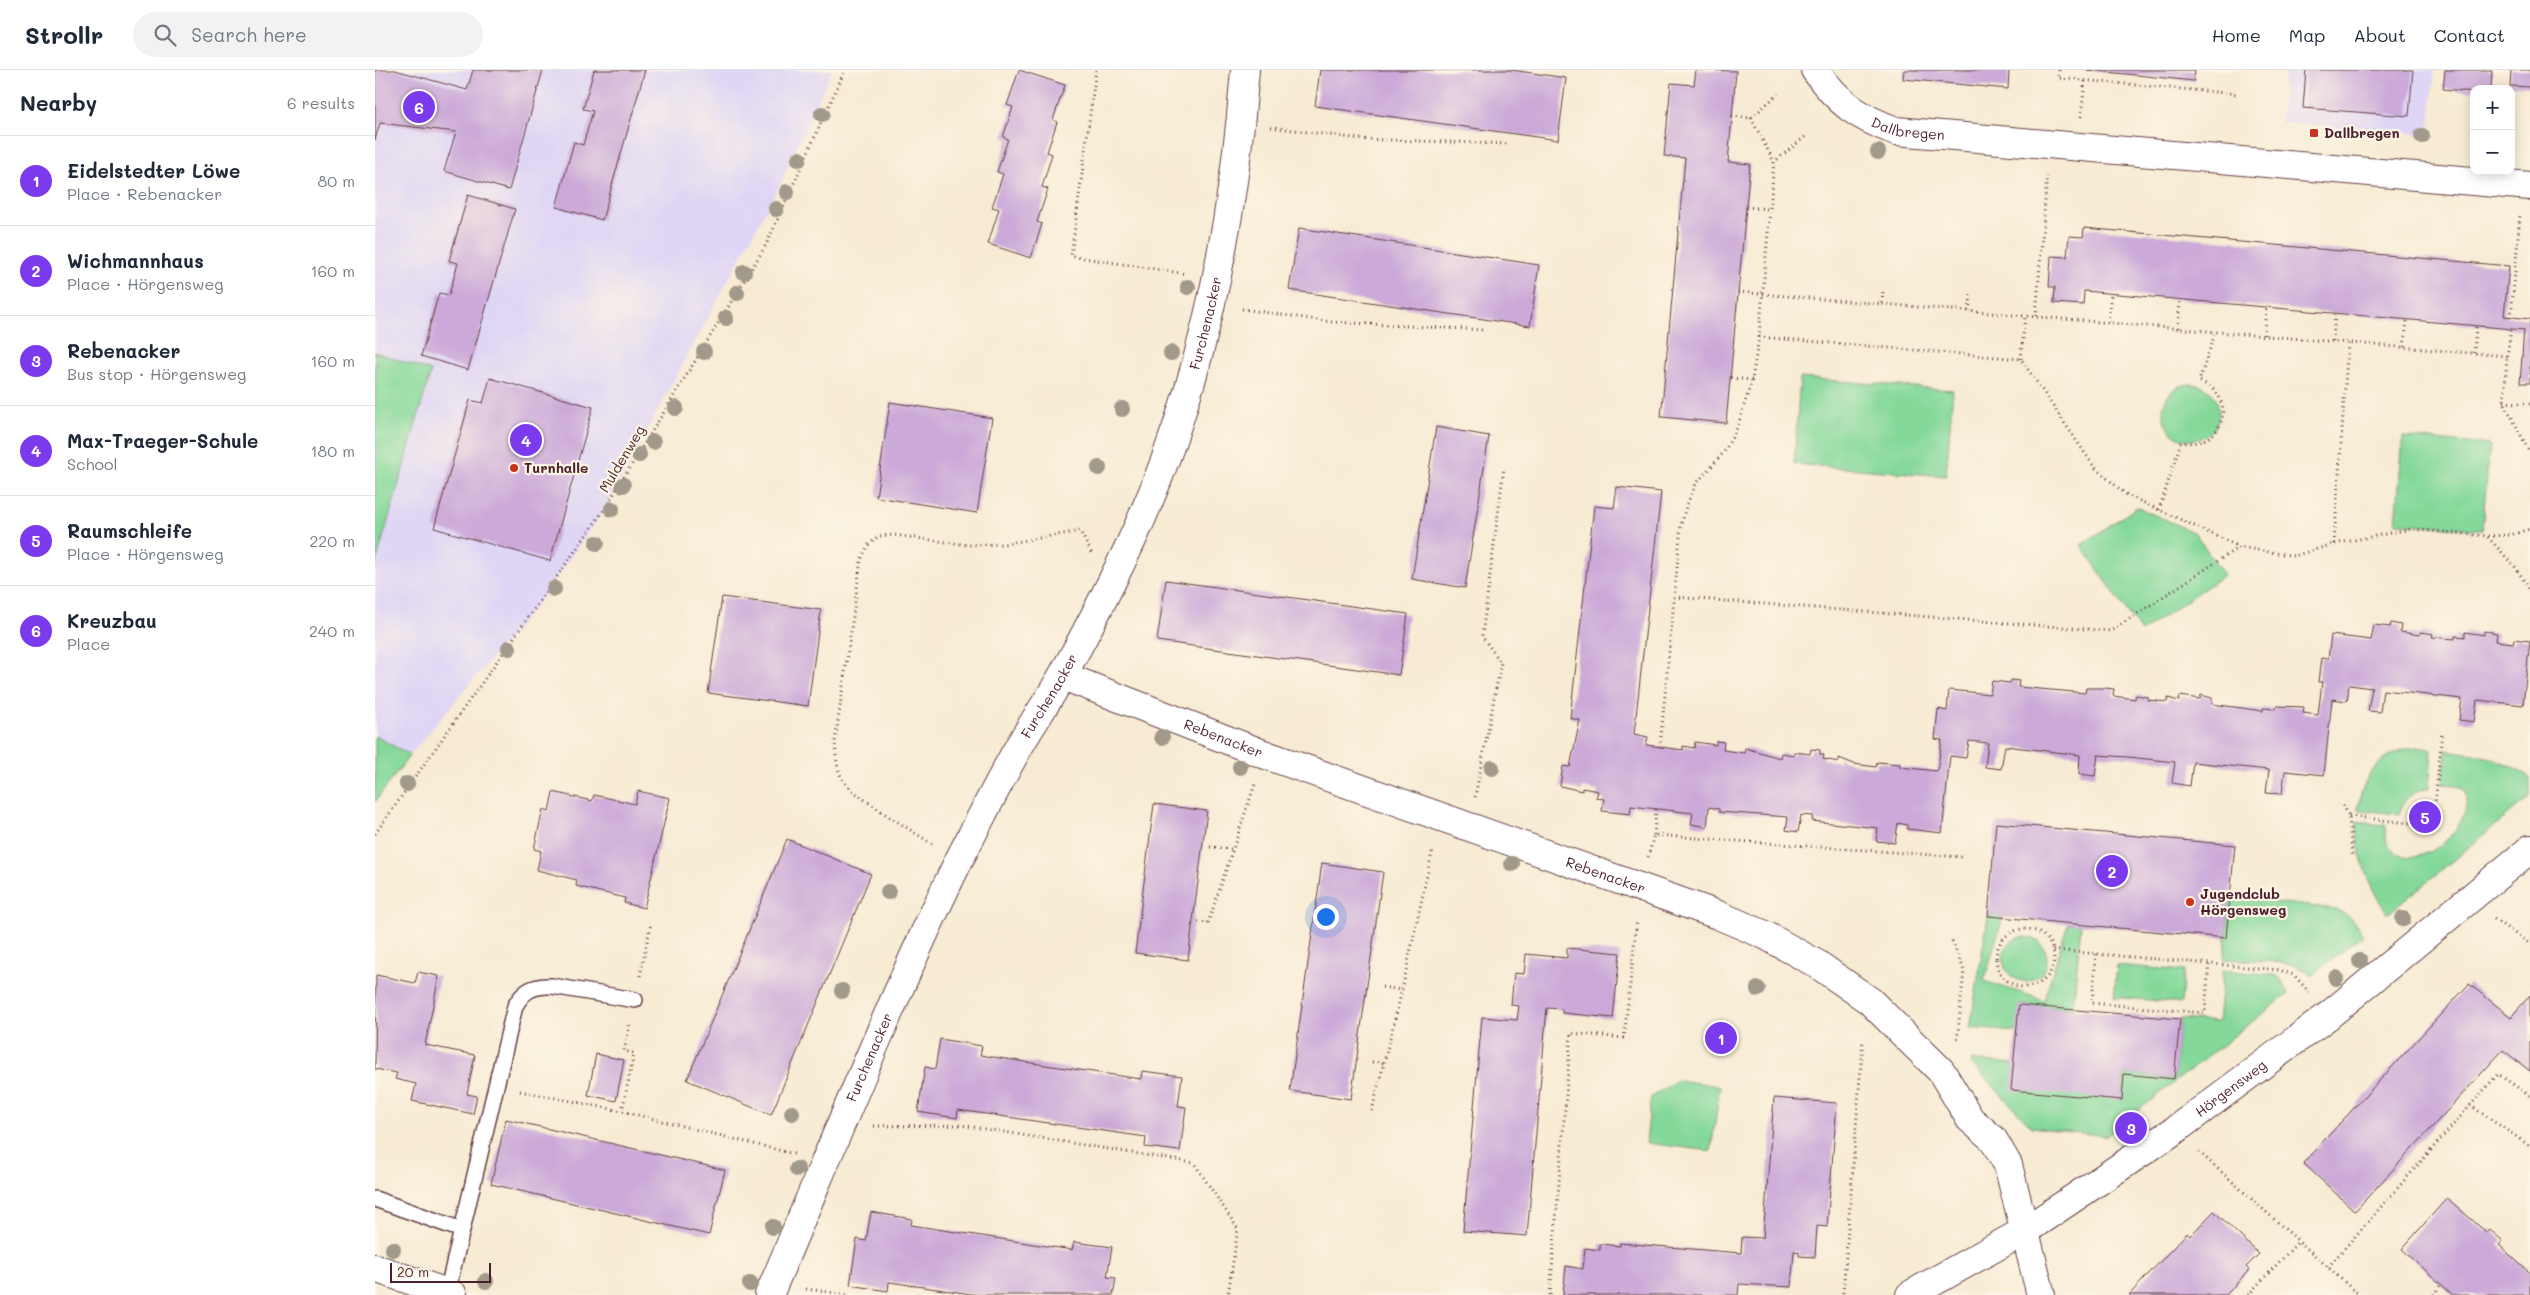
<!DOCTYPE html>
<html lang="en">
<head>
<meta charset="utf-8">
<style>
	body { margin:0; font-family:Mali,sans-serif; background:#f2f2f3; color:#1f2937 }
	.controls { position:absolute; right:15px; top:15px; display:grid; overflow:hidden; border-radius:10px; box-shadow:0 2px 12px #0003 }
	.controls button { width:45px; height:45px; display:grid; place-items:center; padding:0; border:0; border-bottom:1px solid #e0e1e3; background:#fff; color:#1f2937; font:25px sans-serif }
	.scale { position:absolute; left:15px; bottom:12px; width:101px; box-sizing:border-box; padding-left:5px; border:2px solid #4a1f2b; border-top:0; font-size:14px; line-height:18px; white-space:nowrap; color:#4a1f2b; -webkit-text-stroke:4px #fcf5e5; paint-order:stroke }
	.you { position:absolute; left:950px; top:846px; width:18px; height:18px; margin:-12px; border:4px solid #fff; border-radius:50%; background:#1a73e8; box-shadow:0 0 0 8px #1a73e833 }
	.badge { display:grid; place-items:center; width:32px; height:32px; border-radius:50%; background:#7c3aed; color:#fff; font-size:16px; font-weight:700 }
	.pin { position:absolute; translate:-50% -50%; border:2px solid #fff; box-shadow:0 1px 5px #0006 }
	.list { margin:0; padding:0; list-style:none }
	h2 { display:flex; justify-content:space-between; align-items:center; height:65px; margin:0; padding:0 20px; font-size:21px }
	h2 small { font-size:16px; font-weight:400; color:#747a83 }
	.list li { display:grid; grid-template-columns:32px 1fr auto; gap:15px; align-items:center; box-sizing:border-box; height:90px; padding:0 20px; border-top:1px solid #e0e1e3 }
	.list b { display:block; font-size:19px; white-space:nowrap }
	.list p { margin:0; font-size:16px; white-space:nowrap; color:#747a83 }
	.list em { font-size:16px; font-style:normal; color:#747a83 }
	.icon { flex:none; width:28px; height:28px; fill:none; stroke:currentColor; stroke-width:2; stroke-linecap:round; stroke-linejoin:round }
	.map { position:relative; flex:none; width:2155px; height:1225px; overflow:hidden }
	header { display:flex; align-items:center; gap:30px; box-sizing:border-box; height:70px; padding:0 25px; background:#fff; border-bottom:1px solid #e0e1e3 }
	header strong { font-size:24px }
	nav { display:flex; gap:28px; margin-inline-start:auto; font-size:18px }
	.search { width:350px; height:45px; background:#f2f2f3; display:flex; align-items:center; gap:12px; box-sizing:border-box; padding:0 18px; border-radius:28px; color:#747a83; font-size:19px }
	main { display:flex }
	aside { flex:1; background:#fff }
	.map>svg:first-child { display:block }
</style>
</head>
<body>
<header>
<strong>Strollr</strong>
<div class="search"><svg class="icon" aria-label="search" viewBox="0 0 24 24"><circle cx="10" cy="10" r="6"/><path d="M15 15l6 6"/></svg>Search here</div>
<nav><a>Home</a><a>Map</a><a>About</a><a>Contact</a></nav>
</header>
<main>
<aside>
<h2>Nearby<small>6 results</small></h2>
<ul class="list">
<li><span class="badge">1</span><div><b>Eidelstedter Löwe</b><p>Place · Rebenacker</p></div><em>80 m</em></li>
<li><span class="badge">2</span><div><b>Wichmannhaus</b><p>Place · Hörgensweg</p></div><em>160 m</em></li>
<li><span class="badge">3</span><div><b>Rebenacker</b><p>Bus stop · Hörgensweg</p></div><em>160 m</em></li>
<li><span class="badge">4</span><div><b>Max-Traeger-Schule</b><p>School</p></div><em>180 m</em></li>
<li><span class="badge">5</span><div><b>Raumschleife</b><p>Place · Hörgensweg</p></div><em>220 m</em></li>
<li><span class="badge">6</span><div><b>Kreuzbau</b><p>Place</p></div><em>240 m</em></li>
</ul>
</aside>
<div class="map">
<svg width="2155" height="1225" viewBox="0 0 2155 1225">
	<rect width="100%" height="100%" fill="#fcf5e5"/>
	<filter id="ink" filterUnits="userSpaceOnUse"><feTurbulence type="fractalNoise" baseFrequency=".02" numOctaves="2"/><feDisplacementMap in="SourceGraphic" scale="10" xChannelSelector="R" yChannelSelector="G"/><feConvolveMatrix kernelMatrix="1 2 1 2 8 2 1 2 1" color-interpolation-filters="sRGB"/></filter>
	<filter id="wash" filterUnits="userSpaceOnUse"><feTurbulence type="fractalNoise" baseFrequency=".0096" numOctaves="4" result="noise"/><feDisplacementMap in="SourceGraphic" scale="20" xChannelSelector="R" yChannelSelector="G"/><feGaussianBlur stdDeviation="1.12" result="paint"/><feColorMatrix in="noise" values="0 0 0 0 0 0 0 0 0 0 0 0 0 0 0 0 0 1.4 0 .05"/><feComposite in="paint" operator="in"/></filter>
	<g filter="url(#wash)">
		<rect width="100%" height="100%" fill="#f7ebd3"/>
		<!-- built -->
		<path fill="#dfd5f5" d="M0,0H457L402,120L229,440L162,534L35,685L0,666V496L56,301L0,282Z
			M1910,0H2060L2054,65L1905,52Z"/>
		<!-- green -->
		<path fill="#84d89a" stroke="#677c62" d="M0,282L56,301L0,496Z
			M1425,308L1578,320L1571,406L1419,394Z
			M1788 342a28 28 0 1 1 56 0a28 28 0 1 1-56 0Z
			M2028,367L2115,375L2107,460L2021,453Z
			M1762,437L1820,463L1849,505L1766,562L1706,475Z
			M0,666L35,685L0,732Z
			M2041,677L2057,679L2054,718C2038,720 2029,729 2024,744L1983,740C1986,706 2006,682 2041,677Z
			M2071,680C2101,684 2131,688 2155,708V727L2013,844C1994,818 1981,784 1982,752L2010,755L2012,774C2017,779 2022,784 2028,786C2060,793 2099,751 2090,721L2082,715L2068,714Z
			M1855,827L1961,839L1975,847L1988,864L1936,906C1922,888 1872,891 1849,889Z
			M1613,846L1628,847L1609,911L1669,930L1693,853L1706,854L1698,939L1645,935L1642,962L1595,958Z
			M1628 889a22 22 0 1 1 44 0a22 22 0 1 1-44 0Z
			M1742,895L1809,901L1806,933L1739,927Z
			M1848,900L1899,905L1905,908L1913,924L1730,1066L1657,1057L1597,994V990L1639,994L1747,1030L1749,1004L1799,1009L1805,949L1843,952Z
			M1302,1010L1345,1016L1336,1081L1271,1073L1276,1027Z"/>
		<g id="blocks">
			<!-- building -->
			<path fill="#cba9d8" d="M0,0H20L92,20L98,0H168L134,120L69,101L81,62L5,53L0,70Z
				M219,0H270L227,150L181,137L199,72L208,75L218,41L208,39Z
				M644,0L690,15L678,50L682,52L672,82L677,84L667,117L673,119L662,152L667,154L656,188L613,174L624,139L617,137L628,104L622,102L633,69L628,67L638,37L632,35Z
				M945,0H1137L1191,8L1183,70L940,36Z
				M1321,0L1361,1L1353,92L1375,94L1351,353L1286,347L1310,88L1289,86L1296,13L1319,15Z
				M1529,0H1634L1633,19L1528,9Z
				M1712,0H1820L1819,11Z
				M1931,0H2038L2034,46L1928,38Z
				M2070,0H2117L2116,19H2099V22L2068,19Z
				M2136,0H2155V17L2135,16Z
				M93,125L140,139L93,300L46,286L64,223L74,225L83,193L74,191Z
				M924,158L1164,195L1155,256L914,220Z
				M1709,158L2134,196L2129,246L2155,249V313H2145L2149,260L1709,221L1708,235L1679,233L1680,217H1674L1676,186L1692,187L1694,166L1708,167Z
				M115,308L218,337L175,491L59,458L95,330L108,333Z
				M515,332L617,348L602,443L501,427Z
				M1061,357L1114,366L1090,518L1037,509Z
				M1242,417L1286,422L1259,664L1273,667L1271,675L1308,680V676L1319,678L1320,672L1341,675V671L1349,672L1348,680L1369,683L1370,678L1405,688L1406,683L1419,685V682L1435,684L1436,679L1445,680V684L1449,685L1448,689L1464,692V688L1479,694L1501,697L1502,692L1525,694V697L1562,701L1567,670L1560,669L1563,639L1572,641L1574,620L1615,624L1617,611L1635,613L1636,610L1644,611L1643,617L1710,623L1711,618H1730L1739,619L1738,626L1760,629L1761,625L1773,627V630L1792,632L1793,628L1804,631L1805,626L1825,629L1826,625L1837,628V634L1888,641V638L1901,639L1902,636L1929,637L1928,643L1943,645L1947,612H1943L1946,588L1953,589L1956,565L1996,570L1999,555L2015,557L2016,553L2026,555L2025,562L2045,565V562L2053,563L2058,564L2057,567L2080,569V566L2090,567V562L2109,565V561L2122,563L2121,571L2138,573L2139,569L2155,571L2148,635L2102,630L2099,652L2084,650L2087,629L2008,620L2005,642L1993,641L1997,618L1974,615L1972,631L1957,629L1949,705L1910,701L1907,724L1891,723L1894,700L1836,694L1818,692L1815,716L1797,713L1800,692L1753,687L1723,685L1720,706L1704,704L1705,685L1630,676L1626,699L1610,697L1613,673L1594,671L1591,688L1575,686L1567,763L1532,759V755L1523,753L1520,773L1501,771L1503,758L1437,751L1438,746L1426,745L1423,762L1411,760L1413,747L1344,742V739L1334,737L1332,757L1316,754L1318,743L1256,736L1255,744L1227,741L1229,729L1221,728L1223,721L1207,718V721L1185,716L1188,696L1195,697L1205,650L1195,648L1219,436L1239,438Z
				M791,510L1033,544L1024,605L782,571Z
				M347,527L446,540L433,636L333,623Z
				M263,721L295,728L269,838L249,833L250,828L201,816L202,810L162,800L166,781L159,779L168,739L174,741L178,722L217,731L219,725L260,734Z
				M779,734L832,741L813,890L760,883Z
				M1621,753L1860,775L1851,868L1613,846Z
				M412,769L496,804L396,1045L312,1010Z
				M947,793L1008,802L976,1029L915,1021Z
				M1192,878L1245,883L1238,948L1187,943V939L1172,938L1152,1166L1088,1161L1107,947L1142,950L1144,936L1136,935L1139,903L1149,904L1151,884L1192,888Z
				M43,902L64,906L50,975L100,985L92,1024L102,1026L98,1044L37,1031L41,1014L20,1009L22,1003L0,999L1,905L40,913Z
				M2094,914L2136,947L2155,925V1001L2128,980L1980,1141L1928,1093Z
				M1644,935L1805,949L1799,1009L1749,1004L1747,1030L1636,1020Z
				M565,969L607,976L605,985L650,992L766,1009L767,1001L807,1006L803,1036L811,1037L805,1081L770,1077L771,1067L583,1040L582,1048L543,1042L550,997L560,999Z
				M221,984L249,990L241,1031L213,1025Z
				M1399,1028L1462,1033L1452,1157L1442,1156L1440,1187L1424,1186V1182L1419,1181L1416,1217L1364,1214L1363,1225H1188L1191,1196L1208,1199L1210,1178L1225,1180V1174L1245,1176V1173L1366,1183L1367,1167L1388,1168Z
				M131,1049L350,1100L334,1165L116,1114Z
				M2072,1128L2111,1162L2114,1159L2128,1171L2124,1175L2155,1203V1225H2078L2027,1179Z
				M1839,1141L1884,1184L1871,1197L1874,1200L1851,1225H1754L1812,1163L1815,1166Z
				M496,1142L537,1149L536,1155L697,1180L699,1172L737,1177L732,1207L741,1208L738,1225H603L514,1212L513,1221L475,1215L482,1169L491,1171Z"/>
		</g>
	</g>
	<g filter="url(#ink)">
		<use href="#blocks" fill-opacity="0" stroke="#643e44" stroke-width="1"/>
		<g fill="none" stroke-linecap="round" stroke-linejoin="round">
			<!-- service casing -->
			<g stroke="#643e44" stroke-width="18">
				<path id="service" d="M0,1129L87,1160
					M72,1223L140,936C149,920 159,915 177,916L260,930"/>
			</g>
			<!-- minor casing -->
			<g stroke="#643e44" stroke-width="30">
				<g id="minor">
					<path id="s1" d="M1440,0C1464,34 1483,47 1521,61L2155,116"/>
					<path id="s2" d="M688,606L891,685L1343,845L1390,865L1442,894L1495,931L1566,1001L1595,1049L1618,1069L1633,1095L1666,1225"/>
					<path d="M0,1198L78,1225"/>
					<path id="s3" d="M394,1225C456,1080 514,934 583,792C602,755 621,717 642,680C656,655 673,631 687,606C712,562 735,516 757,470C825,323 858,160 870,0"/>
					<path id="s4" d="M1535,1225L1651,1160L1800,1060L1953,946L2155,779"/>
				</g>
			</g>
			<!-- path -->
			<path stroke="#643e44" stroke-width="3" stroke-dasharray="1 4" stroke-linecap="butt" d="M721,0L696,186L812,204
				M1684,0L1683,8L1863,24
				M1357,46L1376,48L1403,24
				M1706,47L1710,11
				M1376,48L1399,92
				M896,57L985,69L1135,74
				M1371,137L1395,139
				M1363,222L2132,286L2129,332L2155,383
				M1507,233L1508,219
				M867,239L957,252L1109,260
				M1594,241L1596,225
				M1661,246L1672,106
				M2136,247L2145,145
				M1733,252L1736,223
				M1803,258L1805,230
				M1889,265L1891,238
				M1384,267L1646,289L1720,398L1752,425L1863,476
				M1958,271L1960,244
				M2029,277L2032,250
				M2099,283L2101,256
				M2132,286L2136,259
				M1646,289L1650,246
				M1356,308L1377,310
				M2129,332L2155,334
				M1784,440L1806,372C1849,380 1865,326 1824,311L1841,261
				M2113,466L2135,465L2155,459
				M1959,474L1973,273
				M1299,527L1736,561L1864,477L1919,486L1959,474L2036,459L2112,466L2141,498L2155,520
				M1285,677L1306,455L1312,434L1321,414L1349,382L1362,358L1377,310L1384,267L1399,92L1431,66
				M1100,727L1126,593L1107,566L1129,398
				M1968,735L1974,746L1977,786
				M1974,746L2058,756L2067,662
				M0,764L229,440L391,175L470,0
				M1279,765L1281,739
				M557,774C537,760 479,727 468,710C461,699 461,684 460,672L486,490L493,475L504,466L519,465L593,475L629,474L705,461L717,484
				M835,777L856,779
				M1273,787L1279,765L1587,787
				M2119,849L2155,874
				M823,852L833,853L880,714
				M1621 888a29 29 0 1 1 58 0a29 29 0 1 1-58 0Z
				M1577,871L1589,900L1582,973
				M1678,880L1905,900L1919,905L1934,922
				M1721,884L1717,933L1830,943L1834,893
				M265,906L276,853
				M1007,917L1027,920
				M997,992L1009,993
				M145,1021L247,1041L419,1084
				M2095,1035L2155,1076
				M247,1041L259,983L249,981L255,954
				M997,1041L1027,920L1058,778
				M499,1056L586,1055L819,1093L863,1159L853,1225
				M1824,1082L1984,1225
				M1953,1197L2123,1004L2155,1026
				M431,1219L475,1225
				M1468,1223L1488,969
				M1175,1225L1196,963L1249,968L1262,850
				M1873,1225L1924,1171
				M2059,1225L2066,1214"/>
			<!-- service -->
			<use href="#service" stroke="#fff" stroke-width="15"/>
			<!-- minor -->
			<use href="#minor" stroke="#fff" stroke-width="28"/>
		</g>
		<!-- trees -->
		<g fill="#a19989">
			<circle cx="447" cy="44" r="8"/>
			<circle cx="2047" cy="66" r="8"/>
			<circle cx="1503" cy="82" r="8"/>
			<circle cx="424" cy="89" r="8"/>
			<circle cx="412" cy="122" r="8"/>
			<circle cx="401" cy="139" r="8"/>
			<circle cx="369" cy="202" r="8"/>
			<circle cx="813" cy="217" r="8"/>
			<circle cx="362" cy="223" r="8"/>
			<circle cx="351" cy="248" r="8"/>
			<circle cx="329" cy="282" r="8"/>
			<circle cx="796" cy="283" r="8"/>
			<circle cx="301" cy="338" r="8"/>
			<circle cx="747" cy="339" r="8"/>
			<circle cx="278" cy="372" r="8"/>
			<circle cx="264" cy="385" r="8"/>
			<circle cx="724" cy="398" r="8"/>
			<circle cx="248" cy="415" r="8"/>
			<circle cx="237" cy="439" r="8"/>
			<circle cx="222" cy="473" r="8"/>
			<circle cx="179" cy="519" r="8"/>
			<circle cx="134" cy="578" r="8"/>
			<circle cx="787" cy="667" r="8"/>
			<circle cx="865" cy="697" r="8"/>
			<circle cx="1117" cy="698" r="8"/>
			<circle cx="32" cy="714" r="8"/>
			<circle cx="1137" cy="794" r="8"/>
			<circle cx="513" cy="822" r="8"/>
			<circle cx="2028" cy="849" r="8"/>
			<circle cx="1985" cy="891" r="8"/>
			<circle cx="1961" cy="908" r="8"/>
			<circle cx="1383" cy="919" r="8"/>
			<circle cx="467" cy="921" r="8"/>
			<circle cx="417" cy="1043" r="8"/>
			<circle cx="422" cy="1099" r="8"/>
			<circle cx="398" cy="1157" r="8"/>
			<circle cx="18" cy="1179" r="8"/>
			<circle cx="111" cy="1211" r="8"/>
			<circle cx="375" cy="1214" r="8"/>
		</g>
	</g>
	<!-- markers -->
	<g fill="#c8321e" stroke="#fcf5e5" stroke-width="2">
		<rect x="1934" y="58" width="10" height="10" rx="2.5"/>
		<circle cx="139" cy="398" r="5"/>
		<circle cx="1815" cy="832" r="5"/>
	</g>
	<g text-anchor="middle" stroke-width="4.5" stroke-linejoin="round" paint-order="stroke">
		<!-- street labels -->
		<g font-size="14" fill="#4a1f2b" stroke="#fcf5e5">
			<text dy="5" stroke="none"><textPath href="#s1" startOffset="115">Dallbregen</textPath></text>
			<text dy="5" stroke="none"><textPath href="#s3" startOffset="1068">Furchenacker</textPath></text>
			<text transform="translate(247 389) rotate(-59)" y="5">Muldenweg</text>
			<text dy="5" stroke="none"><textPath href="#s3" startOffset="662">Furchenacker</textPath></text>
			<text dy="5" stroke="none"><textPath href="#s2" startOffset="172">Rebenacker</textPath></text>
			<text dy="5" stroke="none"><textPath href="#s2" startOffset="578">Rebenacker</textPath></text>
			<text dy="5" stroke="none"><textPath href="#s3" startOffset="258">Furchenacker</textPath></text>
			<text dy="5" stroke="none"><textPath href="#s4" startOffset="382">Hörgensweg</textPath></text>
		</g>
		<!-- poi labels -->
		<g font-size="14" font-weight="bold" fill="#4a1f2b" stroke="#fcf5e5" text-anchor="start">
			<text x="1949" y="68">Dallbregen</text>
			<text x="149" y="403">Turnhalle</text>
			<text x="1825" y="829">Jugendclub<tspan x="1825" dy="16">Hörgensweg</tspan></text>
		</g>
	</g>
</svg>
<div class="controls">
<button>+</button>
<button>−</button>
</div>
<div class="scale">20 m</div>
<div class="you"></div>
<div class="pin badge" style="left:1346px;top:968px">1</div>
<div class="pin badge" style="left:1737px;top:801px">2</div>
<div class="pin badge" style="left:1756px;top:1058px">3</div>
<div class="pin badge" style="left:151px;top:370px">4</div>
<div class="pin badge" style="left:2050px;top:747px">5</div>
<div class="pin badge" style="left:44px;top:37px">6</div>
</div>
</main>
</body>
</html>
